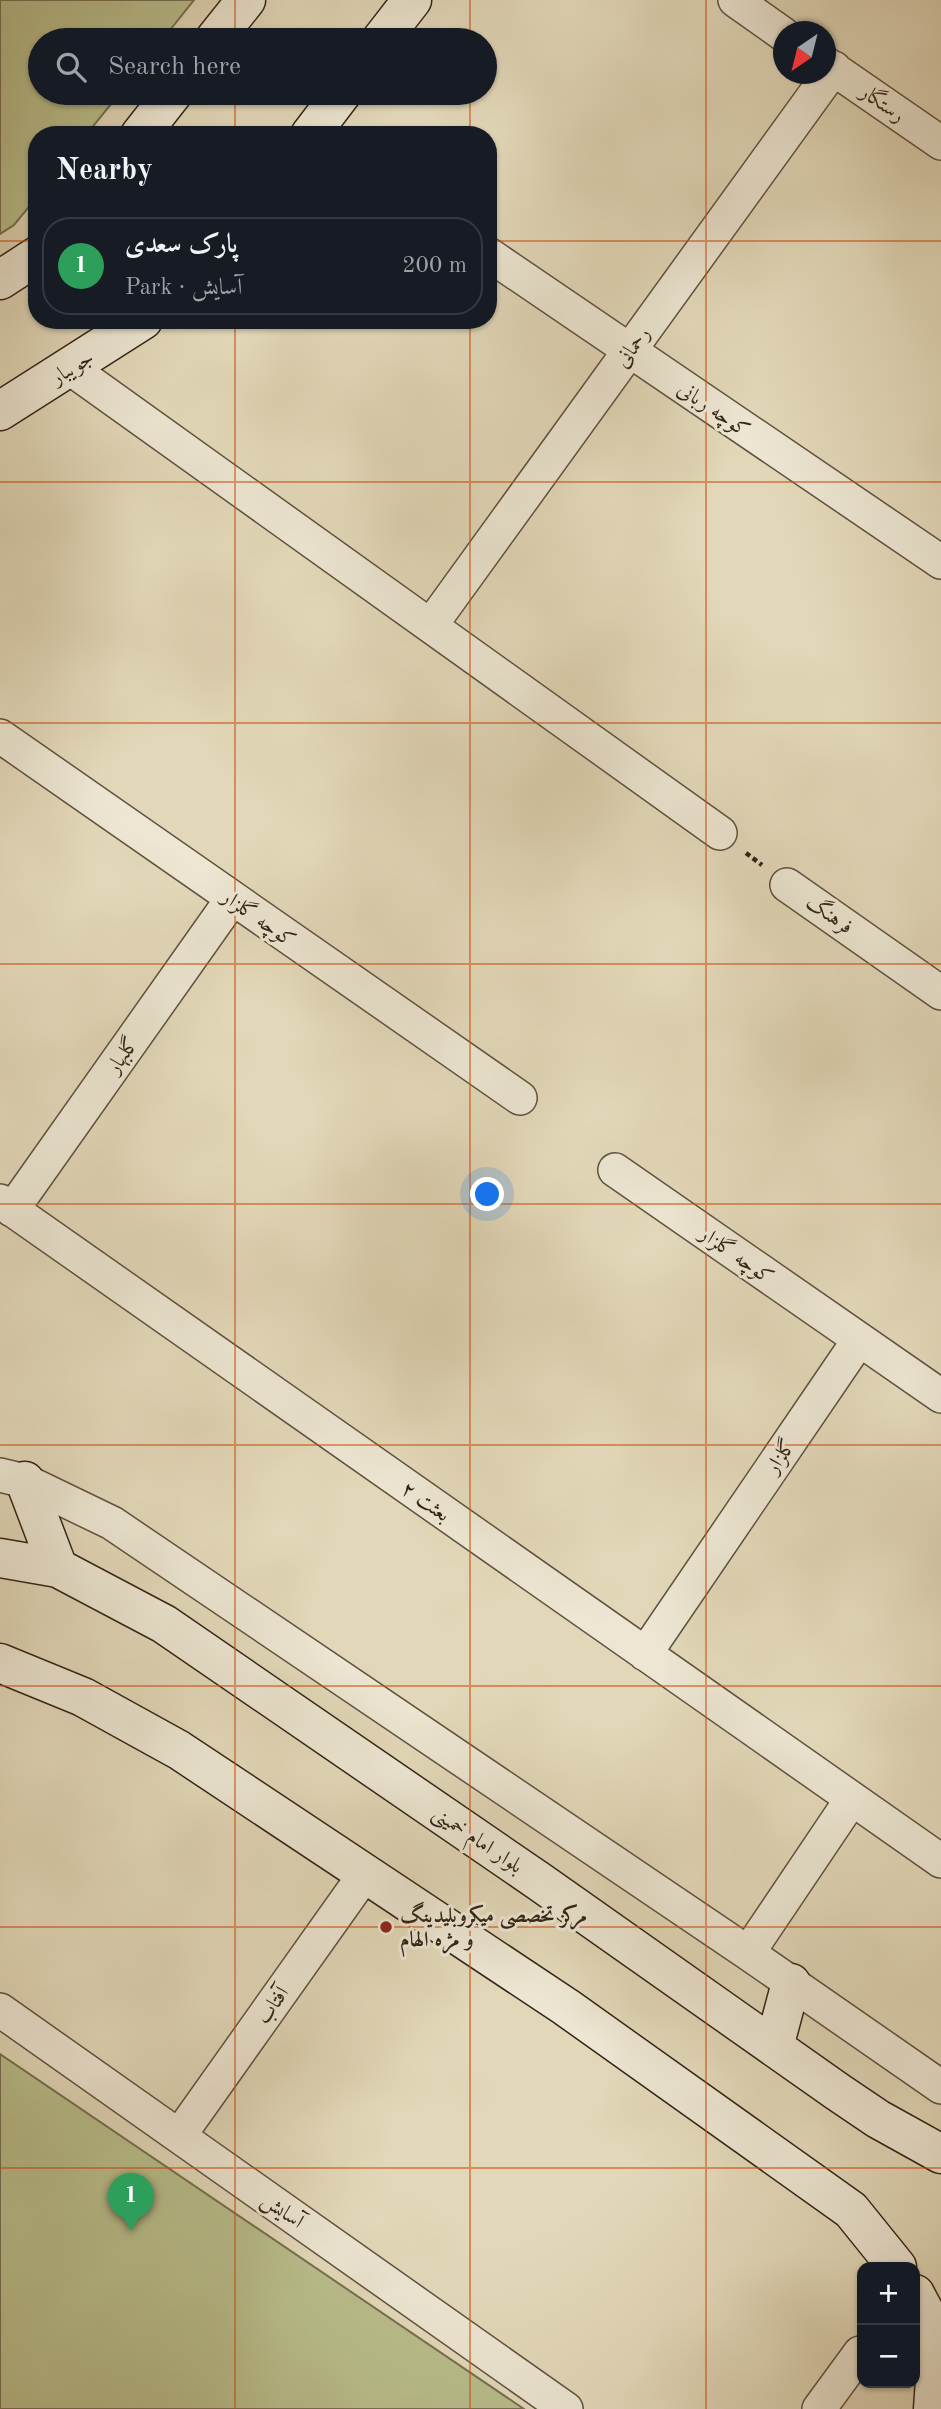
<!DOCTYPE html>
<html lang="en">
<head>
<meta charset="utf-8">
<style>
	body { margin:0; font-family:"Old Standard TT",Amiri,serif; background:#242831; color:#f1f3f6 }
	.controls { position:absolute; right:21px; bottom:21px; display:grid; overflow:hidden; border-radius:14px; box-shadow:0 2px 5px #0004 }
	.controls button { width:63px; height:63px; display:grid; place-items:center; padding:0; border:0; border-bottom:2px solid #363941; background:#171b24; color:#f1f3f6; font:35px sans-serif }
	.compass { position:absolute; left:773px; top:21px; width:63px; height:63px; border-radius:50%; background:#171b24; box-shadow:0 2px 5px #0004; rotate:215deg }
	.you { position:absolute; left:488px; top:1195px; width:24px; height:24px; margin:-18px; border:5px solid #fff; border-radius:50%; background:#1a73e8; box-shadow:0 0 0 10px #1a73e833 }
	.badge { display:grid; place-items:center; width:46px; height:46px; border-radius:50%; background:#7c3aed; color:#fff; font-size:23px; font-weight:700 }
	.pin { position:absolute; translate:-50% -58px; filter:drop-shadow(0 2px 4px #0008) }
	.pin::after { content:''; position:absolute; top:37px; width:24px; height:21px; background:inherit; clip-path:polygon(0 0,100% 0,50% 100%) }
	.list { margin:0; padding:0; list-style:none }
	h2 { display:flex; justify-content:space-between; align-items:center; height:91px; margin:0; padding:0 28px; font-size:30px }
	h2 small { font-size:23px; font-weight:400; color:#9ea1a6 }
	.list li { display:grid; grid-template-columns:46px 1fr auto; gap:21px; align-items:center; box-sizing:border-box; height:98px; margin:0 14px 14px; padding:0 14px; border:2px solid #363941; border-radius:28px }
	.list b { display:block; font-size:26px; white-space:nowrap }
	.list p { margin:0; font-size:23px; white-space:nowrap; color:#9ea1a6 }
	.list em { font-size:23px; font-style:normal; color:#9ea1a6 }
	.icon { flex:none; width:38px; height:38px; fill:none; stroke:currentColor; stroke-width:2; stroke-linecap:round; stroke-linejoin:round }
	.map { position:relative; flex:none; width:941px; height:2409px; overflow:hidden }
	.search { position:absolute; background:#171b24; box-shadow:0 2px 5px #0004; left:28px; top:28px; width:469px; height:77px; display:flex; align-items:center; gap:18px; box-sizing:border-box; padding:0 24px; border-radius:38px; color:#9ea1a6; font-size:26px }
	.panel { position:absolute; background:#171b24; box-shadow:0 2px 5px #0004; left:28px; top:126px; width:469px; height:203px; border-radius:28px }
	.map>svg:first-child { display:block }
</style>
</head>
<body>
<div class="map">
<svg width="941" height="2409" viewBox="0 0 941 2409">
	<rect width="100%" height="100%" fill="#e2d8b9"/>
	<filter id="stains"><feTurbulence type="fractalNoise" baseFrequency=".00286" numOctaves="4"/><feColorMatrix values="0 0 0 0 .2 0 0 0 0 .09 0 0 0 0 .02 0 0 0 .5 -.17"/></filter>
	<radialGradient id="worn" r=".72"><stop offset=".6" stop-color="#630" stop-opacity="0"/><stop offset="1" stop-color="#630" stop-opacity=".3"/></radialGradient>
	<!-- green -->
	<path fill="#b8bd8b" stroke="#767050" stroke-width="2" d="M0,0H194L162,40H40V93H120L86,135H37V197L14,225L0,234Z
		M0,2054L524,2409H0Z"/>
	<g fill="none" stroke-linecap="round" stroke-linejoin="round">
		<!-- street casing -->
		<g stroke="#5f513f" stroke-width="36">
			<path id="street" d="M735,0L783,34
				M825,63L941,143
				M488,254L941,562
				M70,368L720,833
				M431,625L834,68
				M0,736L520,1098
				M787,885L941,993
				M615,1170L941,1396
				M0,1201L941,1861
				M12,1210L232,899
				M0,1475L25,1481L112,1523L748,1953L941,2087
				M645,1654L859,1340
				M748,1953L851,1800
				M0,2010L566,2409
				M179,2136L365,1874
				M819,2409L860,2353"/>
		</g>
		<!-- secondary casing -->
		<g stroke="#332416" stroke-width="41">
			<path id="secondary" d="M214,40L246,0
				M381,40L412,0
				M140,135L173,93
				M310,135L342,93
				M0,280L37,256
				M0,411L143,320
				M25,1481L58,1568
				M0,1558L58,1568L164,1624L540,1882L838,2092L878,2119L941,2154
				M0,1663L83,1697L179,1750L566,2007L851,2210L897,2267
				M774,2047L791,1983
				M915,2294L938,2337
				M933,2409L938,2337L941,2330"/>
		</g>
		<!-- path -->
		<path stroke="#332416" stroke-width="4.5" stroke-dasharray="5 3.5" stroke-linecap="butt" d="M746,853L762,865"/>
		<!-- street -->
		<use href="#street" stroke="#ece6d2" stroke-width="33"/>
		<!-- secondary -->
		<use href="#secondary" stroke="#ece6d2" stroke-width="38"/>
	</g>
	<!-- grid -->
	<path fill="none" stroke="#cd510e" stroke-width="2" stroke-opacity="0.55" d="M235,0V40M470,0V40M706,0V2409M235,93V135M470,93V135M0,241H37M488,241H941M235,320V2409M470,320V2409M0,482H941M0,723H941M0,964H941M0,1204H941M0,1445H941M0,1686H941M0,1927H941M0,2168H941"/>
	<!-- markers -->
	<circle fill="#8f2418" stroke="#ece6d2" stroke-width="2.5" cx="386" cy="1927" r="7"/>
	<g text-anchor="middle" stroke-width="6" stroke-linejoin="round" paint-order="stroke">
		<!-- street labels -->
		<g font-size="21" fill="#332416" stroke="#ece6d2">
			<text transform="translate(883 103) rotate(35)" y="7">رستگار</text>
			<text transform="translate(632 347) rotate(-54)" y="7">رحمانی</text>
			<text transform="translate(72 367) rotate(-32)" y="7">جویبار</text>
			<text transform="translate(714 409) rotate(34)" y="7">کوچه ربانی</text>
			<text transform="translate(830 914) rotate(35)" y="7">فرهنگ</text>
			<text transform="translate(259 918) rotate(35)" y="7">کوچه گلزار</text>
			<text transform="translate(122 1055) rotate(-55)" y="7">گلبهار</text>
			<text transform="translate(737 1255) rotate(35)" y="7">کوچه گلزار</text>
			<text transform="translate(780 1456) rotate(-56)" y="7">گلزار</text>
			<text transform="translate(426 1501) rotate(35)" y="7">بعثت ۲</text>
			<text transform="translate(478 1839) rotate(34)" y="7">بلوار امام خمینی</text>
			<text transform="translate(272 2005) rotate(-55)" y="7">آفتاب</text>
			<text transform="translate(283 2210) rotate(35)" y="7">آسایش</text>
		</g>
		<!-- poi labels -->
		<g font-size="21" font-weight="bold" fill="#332416" stroke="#ece6d2" text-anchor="start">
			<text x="400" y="1922">مرکز تخصصی میکروبلیدینگ<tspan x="400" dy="24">و مژه الهام</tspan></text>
		</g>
	</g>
	<rect width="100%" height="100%" filter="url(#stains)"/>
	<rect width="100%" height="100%" fill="url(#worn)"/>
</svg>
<div class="controls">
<button>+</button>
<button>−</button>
</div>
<svg class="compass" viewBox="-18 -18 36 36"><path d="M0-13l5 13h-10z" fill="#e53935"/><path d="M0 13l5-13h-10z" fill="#9ea1a6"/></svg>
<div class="you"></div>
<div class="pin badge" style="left:131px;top:2231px;background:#2e9e5b">1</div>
<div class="search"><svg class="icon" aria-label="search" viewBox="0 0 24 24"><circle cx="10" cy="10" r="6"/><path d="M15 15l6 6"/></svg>Search here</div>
<section class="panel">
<h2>Nearby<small></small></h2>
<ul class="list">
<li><span class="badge" style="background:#2e9e5b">1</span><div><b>پارک سعدی</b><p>Park · آسایش</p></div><em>200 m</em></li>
</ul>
</section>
</div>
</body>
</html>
